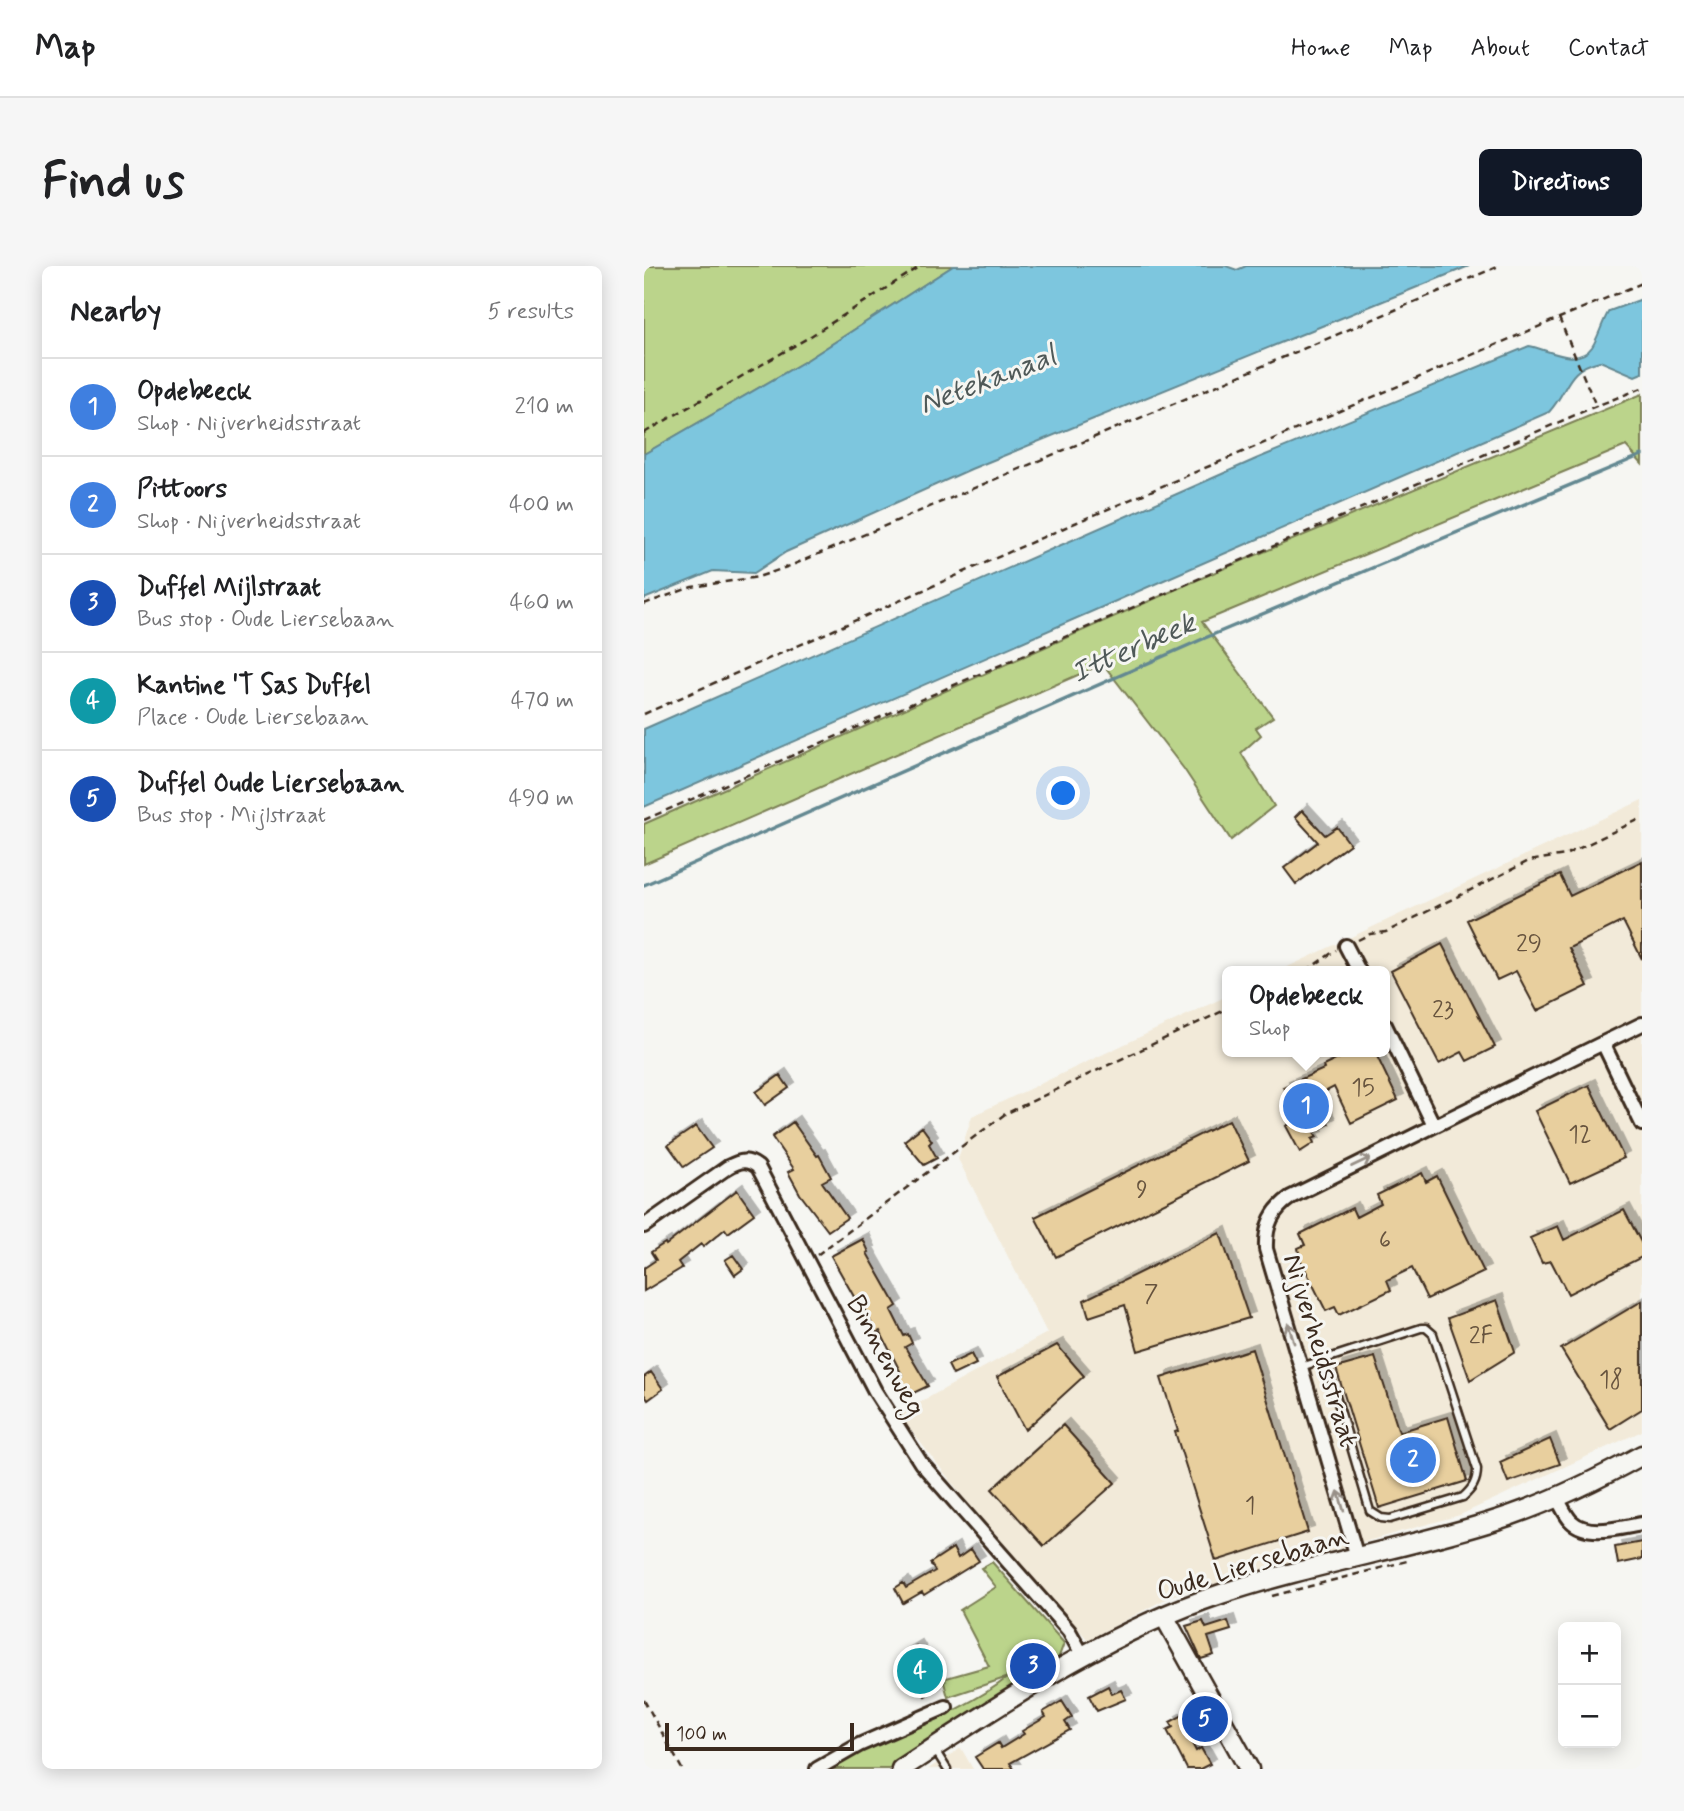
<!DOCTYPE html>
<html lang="en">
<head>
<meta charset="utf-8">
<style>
	body { margin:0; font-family:Mynerve,sans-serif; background:#f6f6f6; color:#202124 }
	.controls { position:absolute; right:21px; bottom:21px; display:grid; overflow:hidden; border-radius:10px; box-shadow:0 4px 18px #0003 }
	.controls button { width:63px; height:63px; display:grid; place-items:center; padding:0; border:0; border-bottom:2px solid #e0e0e0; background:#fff; color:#202124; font:35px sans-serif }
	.scale { position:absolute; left:21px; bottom:18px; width:189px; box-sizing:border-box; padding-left:7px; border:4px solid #3b2a1e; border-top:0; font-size:19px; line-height:24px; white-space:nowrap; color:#3b2a1e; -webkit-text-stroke:5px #f6f6f2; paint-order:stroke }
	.you { position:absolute; left:420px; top:528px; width:24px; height:24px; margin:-18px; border:5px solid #fff; border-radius:50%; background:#1a73e8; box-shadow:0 0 0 10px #1a73e833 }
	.badge { display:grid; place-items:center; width:46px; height:46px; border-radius:50%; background:#111827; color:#fff; font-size:23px; font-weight:700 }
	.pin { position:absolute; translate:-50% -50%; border:4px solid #fff; box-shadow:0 2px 7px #0006 }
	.popup { position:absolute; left:578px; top:700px; width:168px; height:91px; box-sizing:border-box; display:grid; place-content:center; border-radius:10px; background:#fff; filter:drop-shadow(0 2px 5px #0005); font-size:23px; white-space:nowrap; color:#757577 }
	.popup b { font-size:26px; color:#202124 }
	.popup::after { content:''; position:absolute; left:50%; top:100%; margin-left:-14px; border:14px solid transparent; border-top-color:#fff }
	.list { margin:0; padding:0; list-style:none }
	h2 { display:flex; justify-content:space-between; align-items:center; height:91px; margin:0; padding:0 28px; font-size:30px }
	h2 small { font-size:23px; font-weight:400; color:#757577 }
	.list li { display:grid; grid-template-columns:46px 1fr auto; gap:21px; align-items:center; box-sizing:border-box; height:98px; padding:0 28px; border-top:2px solid #e0e0e0 }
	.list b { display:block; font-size:26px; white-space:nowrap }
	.list p { margin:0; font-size:23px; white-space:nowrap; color:#757577 }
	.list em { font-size:23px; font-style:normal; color:#757577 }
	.map { position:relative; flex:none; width:998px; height:1503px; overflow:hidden; border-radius:10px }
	header { display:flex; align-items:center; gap:42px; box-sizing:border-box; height:98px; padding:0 35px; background:#fff; border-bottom:2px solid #e0e0e0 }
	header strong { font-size:33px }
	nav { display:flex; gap:38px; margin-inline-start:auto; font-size:24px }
	.intro { display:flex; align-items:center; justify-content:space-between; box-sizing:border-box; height:168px; padding:0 42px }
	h1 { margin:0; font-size:49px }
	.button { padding:18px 32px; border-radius:10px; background:#111827; color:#fff; font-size:24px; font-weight:700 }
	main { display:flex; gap:42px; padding:0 42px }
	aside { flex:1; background:#fff; border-radius:10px; box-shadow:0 4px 18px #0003 }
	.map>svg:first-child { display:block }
</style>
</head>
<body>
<header>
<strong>Map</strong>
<nav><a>Home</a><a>Map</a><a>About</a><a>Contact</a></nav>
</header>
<div class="intro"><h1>Find us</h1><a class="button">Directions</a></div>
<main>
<aside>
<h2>Nearby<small>5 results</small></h2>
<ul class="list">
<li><span class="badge" style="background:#3f7fe0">1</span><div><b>Opdebeeck</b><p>Shop · Nijverheidsstraat</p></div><em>210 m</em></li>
<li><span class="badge" style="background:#3f7fe0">2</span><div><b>Pittoors</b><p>Shop · Nijverheidsstraat</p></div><em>400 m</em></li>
<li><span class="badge" style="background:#1a4fb4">3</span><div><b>Duffel Mijlstraat</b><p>Bus stop · Oude Liersebaan</p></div><em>460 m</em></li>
<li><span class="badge" style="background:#0f9aa8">4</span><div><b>Kantine 'T Sas Duffel</b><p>Place · Oude Liersebaan</p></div><em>470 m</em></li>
<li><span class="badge" style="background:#1a4fb4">5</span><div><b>Duffel Oude Liersebaan</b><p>Bus stop · Mijlstraat</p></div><em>490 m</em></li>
</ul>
</aside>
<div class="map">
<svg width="998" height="1503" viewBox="0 0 998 1503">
	<defs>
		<filter id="shadow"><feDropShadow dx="6" dy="-6" stdDeviation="0" flood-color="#0004"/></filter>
	</defs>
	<rect width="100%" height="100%" fill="#f6f6f2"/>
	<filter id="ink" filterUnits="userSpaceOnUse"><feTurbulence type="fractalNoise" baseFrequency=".0143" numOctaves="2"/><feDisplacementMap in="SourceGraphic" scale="14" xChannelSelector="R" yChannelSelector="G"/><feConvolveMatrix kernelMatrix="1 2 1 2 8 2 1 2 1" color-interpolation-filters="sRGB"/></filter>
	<g filter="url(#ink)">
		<!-- built -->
		<path fill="#f2ead9" d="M998,534V1165L816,1249L527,1330L444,1374L342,1260L254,1148L403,1067L314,893L328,850L583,730V786H741V705H635Z
			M317,1482L329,1503H284Z"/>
		<!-- green -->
		<path fill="#bbd48b" stroke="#7b7f54" stroke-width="2" d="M0,0H309L163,94L0,188Z
			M998,128V198L982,180L558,356L629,451L612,462L617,469L597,487L630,540L587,574L540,503L459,398L0,598V558L569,307Z
			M348,1296L420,1377L414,1393L244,1503H184C242,1468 311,1453 364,1411L304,1431L299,1413L345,1400L316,1344L352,1321L337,1302Z"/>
		<!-- water -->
		<path fill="#7dc6de" stroke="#638891" stroke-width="2" d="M309,0H582L593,4L602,0H825L327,203L142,286L110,307L69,305L0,333V188L163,94Z
			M998,33V107L991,110L956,95C921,103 926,123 905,146L0,541V463L612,193L885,80C904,83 933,102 948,81C955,70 958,56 965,45Z"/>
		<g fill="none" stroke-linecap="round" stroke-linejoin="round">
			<!-- stream -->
			<path stroke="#638891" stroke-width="3.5" d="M0,619L561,372L998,189"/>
		</g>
		<!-- building -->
		<path fill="#e8cf9e" stroke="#3b2a1e" stroke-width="2" filter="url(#shadow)" d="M658,544L681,569L693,561L706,578L652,618L640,602L674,576L651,551Z
			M998,595V693L979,655L925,682L944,720L893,745L872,705L853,714L823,654L916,609L926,630Z
			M798,678L851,781L823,795L818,786L795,798L747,705Z
			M708,786H731L754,834L707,857L690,821L671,831L685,858L670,866L673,871L668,873L670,877L656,886L642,860L650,856L648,852L653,850L639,821L680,803L679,800Z
			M136,809L145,822L121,839L112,826Z
			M945,819L980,892L926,917L891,845Z
			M585,854L605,895L412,991L391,951Z
			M149,856L173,890L175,889L187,911L178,916L203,952L184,965L156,928L144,906L150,903L128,871Z
			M52,860L68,882L40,901L24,879Z
			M278,861L288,875L285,878L293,892L280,899L260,875Z
			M778,907L782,916L793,910L840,1006L783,1033L768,1002L743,1014L747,1024L695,1049L691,1041L682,1045L656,993L654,982L661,979L656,968L708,942L712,951L737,938L733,929Z
			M93,924L110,948L84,967L81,963L59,981L57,978L34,996L38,1002L0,1025V1002L12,994L7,986L21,977L22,979Z
			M980,944L998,978V991L924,1028L907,995L898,997L886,972L914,960L920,974Z
			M576,967L605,1052L494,1085L481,1039L445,1051L440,1034Z
			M219,973L225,986L223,987L253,1040L247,1044L260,1070L264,1068L268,1077L261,1081L284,1120L261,1131L252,1112L258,1109L236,1065L232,1067L216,1034L213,1036L187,990Z
			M89,989L99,1003L91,1009L81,994Z
			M853,1034L871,1086L826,1114L804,1052Z
			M998,1035V1143L966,1163L917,1083Z
			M413,1079L440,1110L381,1164L353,1111Z
			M608,1083L664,1266L572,1295L531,1166L534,1165L517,1112Z
			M327,1088L332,1098L309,1109L304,1099Z
			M731,1091L755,1166L804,1151L823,1215L735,1242L692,1102Z
			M7,1106L19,1123L4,1134L0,1128V1111Z
			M419,1159L471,1217L400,1280L348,1223Z
			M906,1173L916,1198L864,1216L856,1196Z
			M998,1276V1293L974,1298L971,1281Z
			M309,1282L314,1292L327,1283L335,1295L280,1329L278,1326L259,1337L251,1322L259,1317L262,1322L291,1305L286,1297Z
			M559,1355L562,1362L584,1355L587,1364L564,1371L570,1389L557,1393L542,1360Z
			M272,1380L296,1421L281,1430L257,1389Z
			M464,1420L468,1428L477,1424L482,1433L453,1445L445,1430Z
			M418,1435L428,1451L421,1456L426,1464L366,1497L370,1503H339L331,1491L354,1477L357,1482L380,1468L378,1465L402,1451L399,1446Z
			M539,1449L545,1460L540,1462L552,1485L557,1482L566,1498L556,1503H543L523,1464L529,1461L526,1456Z"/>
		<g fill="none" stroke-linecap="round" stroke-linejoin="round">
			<!-- lane casing -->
			<g stroke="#3b2a1e" stroke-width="11">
				<path id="lane" d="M657,1101L777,1062H782L789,1068L833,1203C833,1216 828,1223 819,1231L746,1253L737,1252L726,1245L681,1093
					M291,1484L303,1503"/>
			</g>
			<!-- street casing -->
			<g stroke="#3b2a1e" stroke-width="18">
				<path id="street" d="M702,680L715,705
					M741,759L790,860L959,777L998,858
					M959,777L998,758
					M0,960L84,901C97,894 103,893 114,901L231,1125L277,1197L425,1365L438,1388
					M912,1231C917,1238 921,1249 927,1255C944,1272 978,1261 998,1258
					M713,1291L622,983C621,959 628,944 647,931L790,860
					M173,1503L215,1479L302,1441"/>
			</g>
			<!-- secondary casing -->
			<g stroke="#3b2a1e" stroke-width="23">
				<path id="secondary" d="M520,1350L605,1503
					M257,1503C359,1437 460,1367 577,1328C664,1299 755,1284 843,1257C897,1241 949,1216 998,1189"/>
			</g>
			<!-- path -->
			<path stroke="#3b2a1e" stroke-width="2.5" stroke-dasharray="7 5" stroke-linecap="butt" d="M915,52L952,140
				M0,167L162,73L277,0
				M0,338L48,321L114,311L146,300L855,0
				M0,448L431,257L998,17
				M0,554L952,140L998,122
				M714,674L726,668L742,666L885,595L921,589L998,552
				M662,705L692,684
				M173,989L361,848L583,743
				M628,1330L767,1294
				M0,1434L38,1503"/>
			<!-- lane -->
			<use href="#lane" stroke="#f6f6f2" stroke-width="6"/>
			<!-- street -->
			<use href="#street" stroke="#f6f6f2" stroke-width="12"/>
			<!-- secondary -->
			<use href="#secondary" stroke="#f6f6f2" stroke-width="18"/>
		</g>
		<!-- one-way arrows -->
		<defs><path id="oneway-shaft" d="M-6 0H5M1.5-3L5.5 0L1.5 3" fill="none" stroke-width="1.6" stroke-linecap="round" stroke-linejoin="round" transform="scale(1.75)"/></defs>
		<g stroke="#989088">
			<use href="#oneway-shaft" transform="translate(717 896) rotate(-26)"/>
			<use href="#oneway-shaft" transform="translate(647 1067) rotate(-107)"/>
			<use href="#oneway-shaft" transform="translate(697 1235) rotate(-106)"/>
		</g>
	</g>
	<g text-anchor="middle" stroke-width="6" stroke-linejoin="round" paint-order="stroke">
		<!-- number labels -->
		<g font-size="24" fill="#66533e">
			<text x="885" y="685">29</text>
			<text x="799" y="751">23</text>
			<text x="719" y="829">15</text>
			<text x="936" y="876">12</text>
			<text x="498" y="931">9</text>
			<text x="741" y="981">6</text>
			<text x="507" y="1035">7</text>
			<text x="837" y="1077">2F</text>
			<text x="967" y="1121">18</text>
			<text x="606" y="1247">1</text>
		</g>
		<!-- street labels -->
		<g font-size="28" fill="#3b2a1e" stroke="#f6f6f2">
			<text transform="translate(678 1084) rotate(73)" y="10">Nijverheidsstraat</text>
			<text transform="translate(243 1089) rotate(61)" y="10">Binnenweg</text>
			<text transform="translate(608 1296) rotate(-17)" y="10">Oude Liersebaan</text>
		</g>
		<!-- water labels -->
		<g font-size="30" font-style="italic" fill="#4f5958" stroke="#f6f6f2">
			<text transform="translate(343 113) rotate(-21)" y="10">Netekanaal</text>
			<text transform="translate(489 381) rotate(-24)" y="10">Itterbeek</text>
		</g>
	</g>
</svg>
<div class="controls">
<button>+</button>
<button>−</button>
</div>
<div class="scale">100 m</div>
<div class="you"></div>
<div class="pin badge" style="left:662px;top:840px;background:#3f7fe0">1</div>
<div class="popup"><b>Opdebeeck</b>Shop</div>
<div class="pin badge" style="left:769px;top:1194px;background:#3f7fe0">2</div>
<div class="pin badge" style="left:389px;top:1400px;background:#1a4fb4">3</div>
<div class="pin badge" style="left:276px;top:1405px;background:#0f9aa8">4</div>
<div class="pin badge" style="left:561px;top:1453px;background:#1a4fb4">5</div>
</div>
</main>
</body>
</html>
